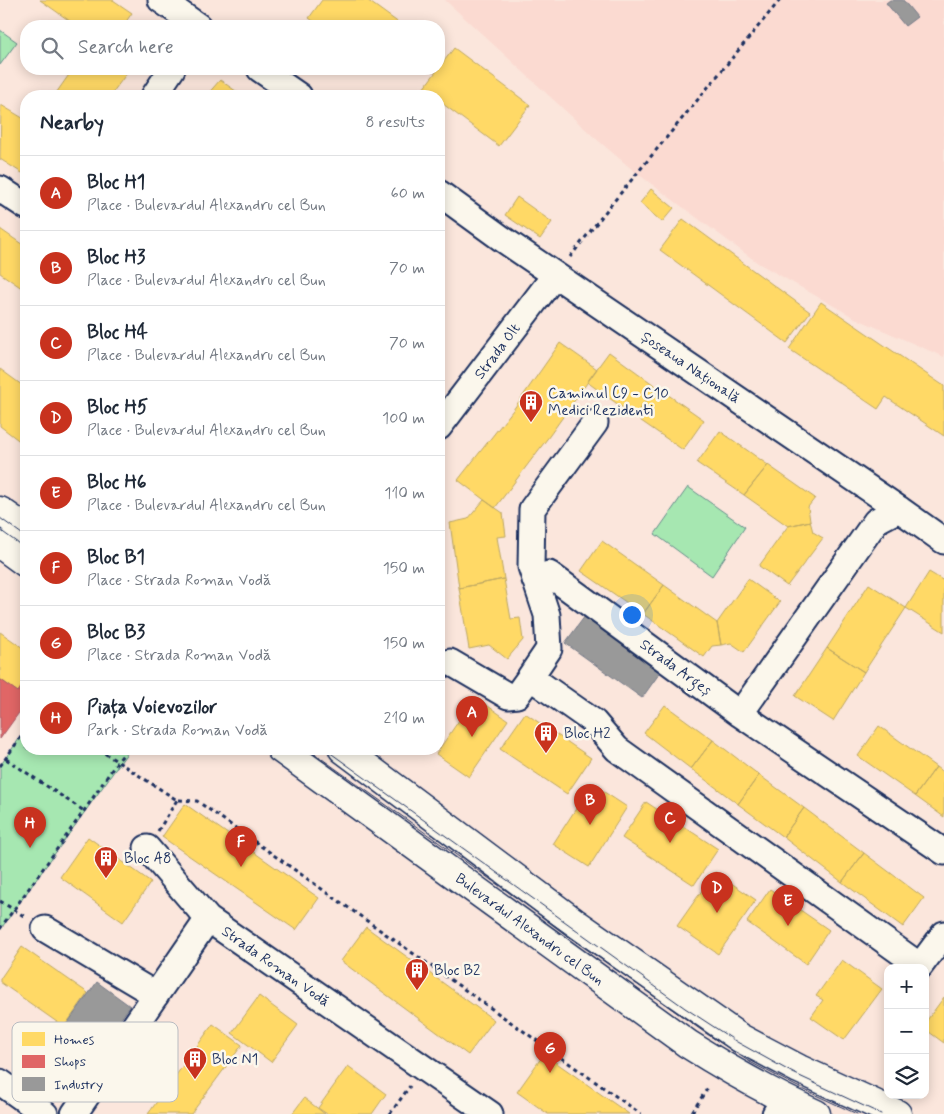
<!DOCTYPE html>
<html lang="en">
<head>
<meta charset="utf-8">
<style>
	body { margin:0; font-family:Mynerve,sans-serif; background:#f6f6f7; color:#1f2937 }
	.controls { position:absolute; right:15px; bottom:15px; display:grid; overflow:hidden; border-radius:10px; box-shadow:0 2px 12px #0003 }
	.controls button { width:45px; height:45px; display:grid; place-items:center; padding:0; border:0; border-bottom:1px solid #e0e1e3; background:#fff; color:#1f2937; font:25px sans-serif }
	.you { position:absolute; left:631px; top:614px; width:18px; height:18px; margin:-12px; border:4px solid #fff; border-radius:50%; background:#1a73e8; box-shadow:0 0 0 8px #1a73e833 }
	.badge { display:grid; place-items:center; width:32px; height:32px; border-radius:50%; background:#c8321e; color:#fff; font-size:16px; font-weight:700 }
	.pin { position:absolute; translate:-50% -41px; filter:drop-shadow(0 1px 2px #0008) }
	.pin::after { content:''; position:absolute; top:26px; width:18px; height:15px; background:inherit; clip-path:polygon(0 0,100% 0,50% 100%) }
	.list { margin:0; padding:0; list-style:none }
	h2 { display:flex; justify-content:space-between; align-items:center; height:65px; margin:0; padding:0 20px; font-size:21px }
	h2 small { font-size:16px; font-weight:400; color:#747a83 }
	.list li { display:grid; grid-template-columns:32px 1fr auto; gap:15px; align-items:center; box-sizing:border-box; height:75px; padding:0 20px; border-top:1px solid #e0e1e3 }
	.list b { display:block; font-size:19px; white-space:nowrap }
	.list p { margin:0; font-size:16px; white-space:nowrap; color:#747a83 }
	.list em { font-size:16px; font-style:normal; color:#747a83 }
	.icon { flex:none; width:28px; height:28px; fill:none; stroke:currentColor; stroke-width:2; stroke-linecap:round; stroke-linejoin:round }
	.map { position:relative; flex:none; width:944px; height:1114px; overflow:hidden }
	.search { position:absolute; background:#fff; box-shadow:0 2px 12px #0003; left:20px; top:20px; width:425px; height:55px; display:flex; align-items:center; gap:12px; box-sizing:border-box; padding:0 18px; border-radius:20px; color:#747a83; font-size:19px }
	.panel { position:absolute; background:#fff; box-shadow:0 2px 12px #0003; left:20px; top:90px; width:425px; height:665px; border-radius:20px }
	.map>svg:first-child { display:block }
</style>
</head>
<body>
<div class="map">
<svg width="944" height="1114" viewBox="0 0 944 1114">
	<rect width="100%" height="100%" fill="#fbe6dc"/>
	<filter id="ink" filterUnits="userSpaceOnUse"><feTurbulence type="fractalNoise" baseFrequency=".02" numOctaves="2"/><feDisplacementMap in="SourceGraphic" scale="10" xChannelSelector="R" yChannelSelector="G"/><feConvolveMatrix kernelMatrix="1 2 1 2 8 2 1 2 1" color-interpolation-filters="sRGB"/></filter>
	<g filter="url(#ink)">
		<!-- built -->
		<path fill="#fbdad1" d="M445,0H944V357L855,318L758,263L634,171L594,137Z"/>
		<!-- green -->
		<path fill="#a6e7b1" stroke="#608b88" d="M0,30L17,42L0,65Z
			M688,487L745,527L712,576L655,534Z
			M26,729V749H130L0,930V766Z"/>
		<!-- homes -->
		<path fill="#ffd966" stroke="#bba664" d="M40,0H113L132,13L123,26H77Z
			M322,0H367L403,26H320L309,18Z
			M454,48L530,105L499,146L439,101V96H432L423,89Z
			M73,69H130L110,96H54Z
			M220,80L243,96H206Z
			M172,91L183,96H169Z
			M1,105L26,120V167L22,173L0,159Z
			M651,189L674,208L662,222L640,203Z
			M517,197L552,222L540,239L505,215Z
			M683,219L810,312L787,343L660,250Z
			M0,229L26,247V291L0,273Z
			M821,302L944,386V436L886,397L878,409L789,349Z
			M560,343L597,369L550,435L495,508L458,480L513,410Z
			M609,352L657,387L634,416L587,382Z
			M0,369L26,388V446L0,426Z
			M657,387L704,420L683,450L634,416Z
			M720,431L768,465L744,495L697,463Z
			M768,465L815,498L808,507L810,521L788,526L744,495Z
			M484,500L503,513L506,536L497,537L504,579L459,588L450,523L468,519Z
			M810,521L813,532L823,538L787,586L759,566L788,526Z
			M602,541L664,585L643,614L581,571Z
			M929,572L944,581V632L906,608Z
			M504,579L511,619L520,618L523,640L507,659L489,645L469,649L459,588Z
			M748,579L780,602L744,652L731,643L721,645L717,623Z
			M869,584L906,608L864,672L827,648Z
			M664,585L717,623L721,645L712,646L704,657L643,614Z
			M0,632L26,650V680L18,692L0,679Z
			M827,648L864,672L833,721L795,696Z
			M475,697L508,720L469,777L436,754Z
			M665,705L713,740L691,769L644,733Z
			M525,713L591,758L567,794L500,749Z
			M879,726L936,767L915,796L858,756Z
			M713,740L759,775L738,804L691,769Z
			M936,767L944,773V817L915,796Z
			M759,775L804,808L783,837L738,804Z
			M592,784L627,807L589,867L553,844Z
			M646,802L718,849L694,885L622,838Z
			M185,804L319,898L296,930L162,837Z
			M804,808L864,853L842,882L783,837Z
			M88,837L151,882L123,922L60,877Z
			M864,853L924,898L903,927L842,882Z
			M715,872L756,900L718,954L677,926Z
			M770,889L829,930L806,964L747,922Z
			M366,927L494,1020L468,1055L341,961Z
			M22,947L88,993L64,1027L0,982V979Z
			M842,960L882,989L844,1040L811,1017L823,1000L816,996Z
			M259,996L298,1025L271,1062L232,1033Z
			M944,997V1043L925,1029V1023Z
			M213,1024L242,1045L191,1114H148Z
			M544,1054L629,1114H548L517,1092Z
			M348,1066L386,1094L372,1114H327L318,1108Z
			M304,1098L325,1114H292Z"/>
		<!-- shops -->
		<path fill="#e06666" stroke="#a55664" d="M1,680L18,692L26,680V703L0,739V681Z"/>
		<!-- industry -->
		<path fill="#999" stroke="#737987" d="M890,0H903L917,17L905,26L886,3Z
			M588,612L664,667L642,698L565,643Z
			M97,982L130,1006L87,1066L54,1042Z"/>
		<g fill="none" stroke-linecap="round" stroke-linejoin="round">
			<!-- minor casing -->
			<g stroke="#1b2f5e" stroke-width="29">
				<path id="minor" d="M161,0L198,26
					M260,69L299,96
					M154,96L172,69
					M0,189L26,206
					M439,193L501,238L899,509L944,541
					M595,423L532,509L531,567L547,615L549,649L530,677L594,722L617,749L920,966L944,934
					M439,427L555,275
					M535,580L549,574L740,714L944,852
					M450,662L508,696L517,695L530,677
					M740,714L876,521L899,509
					M147,848L208,919L490,1114
					M45,929L156,995
					M0,1082L45,1114
					M74,1114L208,919
					M775,1114L785,1100"/>
			</g>
			<!-- major casing -->
			<g stroke="#1b2f5e" stroke-width="31">
				<path id="major" d="M0,511L26,529
					M0,544L26,563
					M281,749L688,1044C729,1070 772,1094 816,1114
					M343,749L574,922L740,1038L799,1069L897,1114"/>
			</g>
			<!-- path -->
			<path stroke="#1b2f5e" stroke-width="3" stroke-dasharray="4 4" stroke-linecap="butt" d="M570,257L610,206L780,0
				M98,749L177,800L197,801L641,1114
				M6,759L84,811
				M0,766L26,730
				M158,831L177,800
				M0,901L27,918
				M0,929L84,811L117,762L128,749
				M692,1112L709,1086
				M390,1114L410,1086"/>
			<!-- minor -->
			<use href="#minor" stroke="#fbf7ec" stroke-width="25"/>
			<!-- major -->
			<use href="#major" stroke="#fbf7ec" stroke-width="28"/>
			<!-- tram -->
			<path stroke="#1b2f5e" stroke-width="1" d="M0,518L26,537
				M0,530L26,549
				M308,749L704,1032L750,1062L796,1086L857,1114
				M325,749L685,1008L737,1042L793,1073L881,1114"/>
		</g>
	</g>
	<!-- icons -->
	<defs>
		<g id="building-pin" transform="scale(1.25)"><path d="M0 17L-7.5 6A9.5 9.5 0 1 1 7.5 6Z" fill="#c8321e" stroke="#fbf7ec"/><path d="M-4-6H4V6H1V3H-1V6H-4ZM-2.5-4.3h1.7v1.8h-1.7ZM.8-4.3h1.7v1.8H.8ZM-2.5-1h1.7V.8h-1.7ZM.8-1h1.7V.8H.8Z" fill="#fff"/></g>
	</defs>
	<g fill-rule="evenodd">
		<use href="#building-pin" x="531" y="402"/>
		<use href="#building-pin" x="546" y="733"/>
		<use href="#building-pin" x="106" y="858"/>
		<use href="#building-pin" x="417" y="970"/>
		<use href="#building-pin" x="195" y="1059"/>
	</g>
	<g text-anchor="middle" stroke-width="5" stroke-linejoin="round" paint-order="stroke">
		<!-- street labels -->
		<g font-size="15" fill="#1b2f5e" stroke="#fbf7ec">
			<text transform="translate(497 351) rotate(-53)" y="5">Strada Olt</text>
			<text transform="translate(691 367) rotate(34)" y="5">Șoseaua Națională</text>
			<text transform="translate(676 667) rotate(36)" y="5">Strada Argeș</text>
			<text transform="translate(530 929) rotate(36)" y="5">Bulevardul Alexandru cel Bun</text>
			<text transform="translate(276 966) rotate(35)" y="5">Strada Roman Vodă</text>
		</g>
		<!-- poi labels -->
		<g font-size="15" fill="#1b2f5e" stroke="#fbf7ec" text-anchor="start">
			<text x="548" y="398">Caminul C9 - C10<tspan x="548" dy="17">Medici Rezidenti</tspan></text>
			<text x="564" y="738">Bloc H2</text>
			<text x="124" y="863">Bloc A8</text>
			<text x="434" y="975">Bloc B2</text>
			<text x="212" y="1064">Bloc N1</text>
		</g>
	</g>
	<!-- legend -->
	<rect x="12" y="1022" width="166" height="80" rx="8" fill="#fbf7ec" stroke="#b8bbc1" stroke-width="1"/>
	<rect x="22" y="1032" width="23" height="14" fill="#ffd966"/>
	<rect x="22" y="1055" width="23" height="13" fill="#e06666"/>
	<rect x="22" y="1077" width="23" height="14" fill="#999"/>
	<g font-size="14" fill="#1b2f5e">
		<text x="54" y="1044">Homes</text>
		<text x="54" y="1066">Shops</text>
		<text x="54" y="1089">Industry</text>
	</g>
</svg>
<div class="controls">
<button>+</button>
<button>−</button>
<button><svg class="icon" aria-label="layers" viewBox="0 0 24 24"><path d="M12 4l9 5-9 5-9-5zM3 14l9 5 9-5"/></svg></button>
</div>
<div class="you"></div>
<div class="pin badge" style="left:472px;top:737px">A</div>
<div class="pin badge" style="left:590px;top:825px">B</div>
<div class="pin badge" style="left:670px;top:843px">C</div>
<div class="pin badge" style="left:717px;top:913px">D</div>
<div class="pin badge" style="left:788px;top:926px">E</div>
<div class="pin badge" style="left:241px;top:867px">F</div>
<div class="pin badge" style="left:550px;top:1073px">G</div>
<div class="pin badge" style="left:30px;top:848px">H</div>
<div class="search"><svg class="icon" aria-label="search" viewBox="0 0 24 24"><circle cx="10" cy="10" r="6"/><path d="M15 15l6 6"/></svg>Search here</div>
<section class="panel">
<h2>Nearby<small>8 results</small></h2>
<ul class="list">
<li><span class="badge">A</span><div><b>Bloc H1</b><p>Place · Bulevardul Alexandru cel Bun</p></div><em>60 m</em></li>
<li><span class="badge">B</span><div><b>Bloc H3</b><p>Place · Bulevardul Alexandru cel Bun</p></div><em>70 m</em></li>
<li><span class="badge">C</span><div><b>Bloc H4</b><p>Place · Bulevardul Alexandru cel Bun</p></div><em>70 m</em></li>
<li><span class="badge">D</span><div><b>Bloc H5</b><p>Place · Bulevardul Alexandru cel Bun</p></div><em>100 m</em></li>
<li><span class="badge">E</span><div><b>Bloc H6</b><p>Place · Bulevardul Alexandru cel Bun</p></div><em>110 m</em></li>
<li><span class="badge">F</span><div><b>Bloc B1</b><p>Place · Strada Roman Vodă</p></div><em>150 m</em></li>
<li><span class="badge">G</span><div><b>Bloc B3</b><p>Place · Strada Roman Vodă</p></div><em>150 m</em></li>
<li><span class="badge">H</span><div><b>Piața Voievozilor</b><p>Park · Strada Roman Vodă</p></div><em>210 m</em></li>
</ul>
</section>
</div>
</body>
</html>
